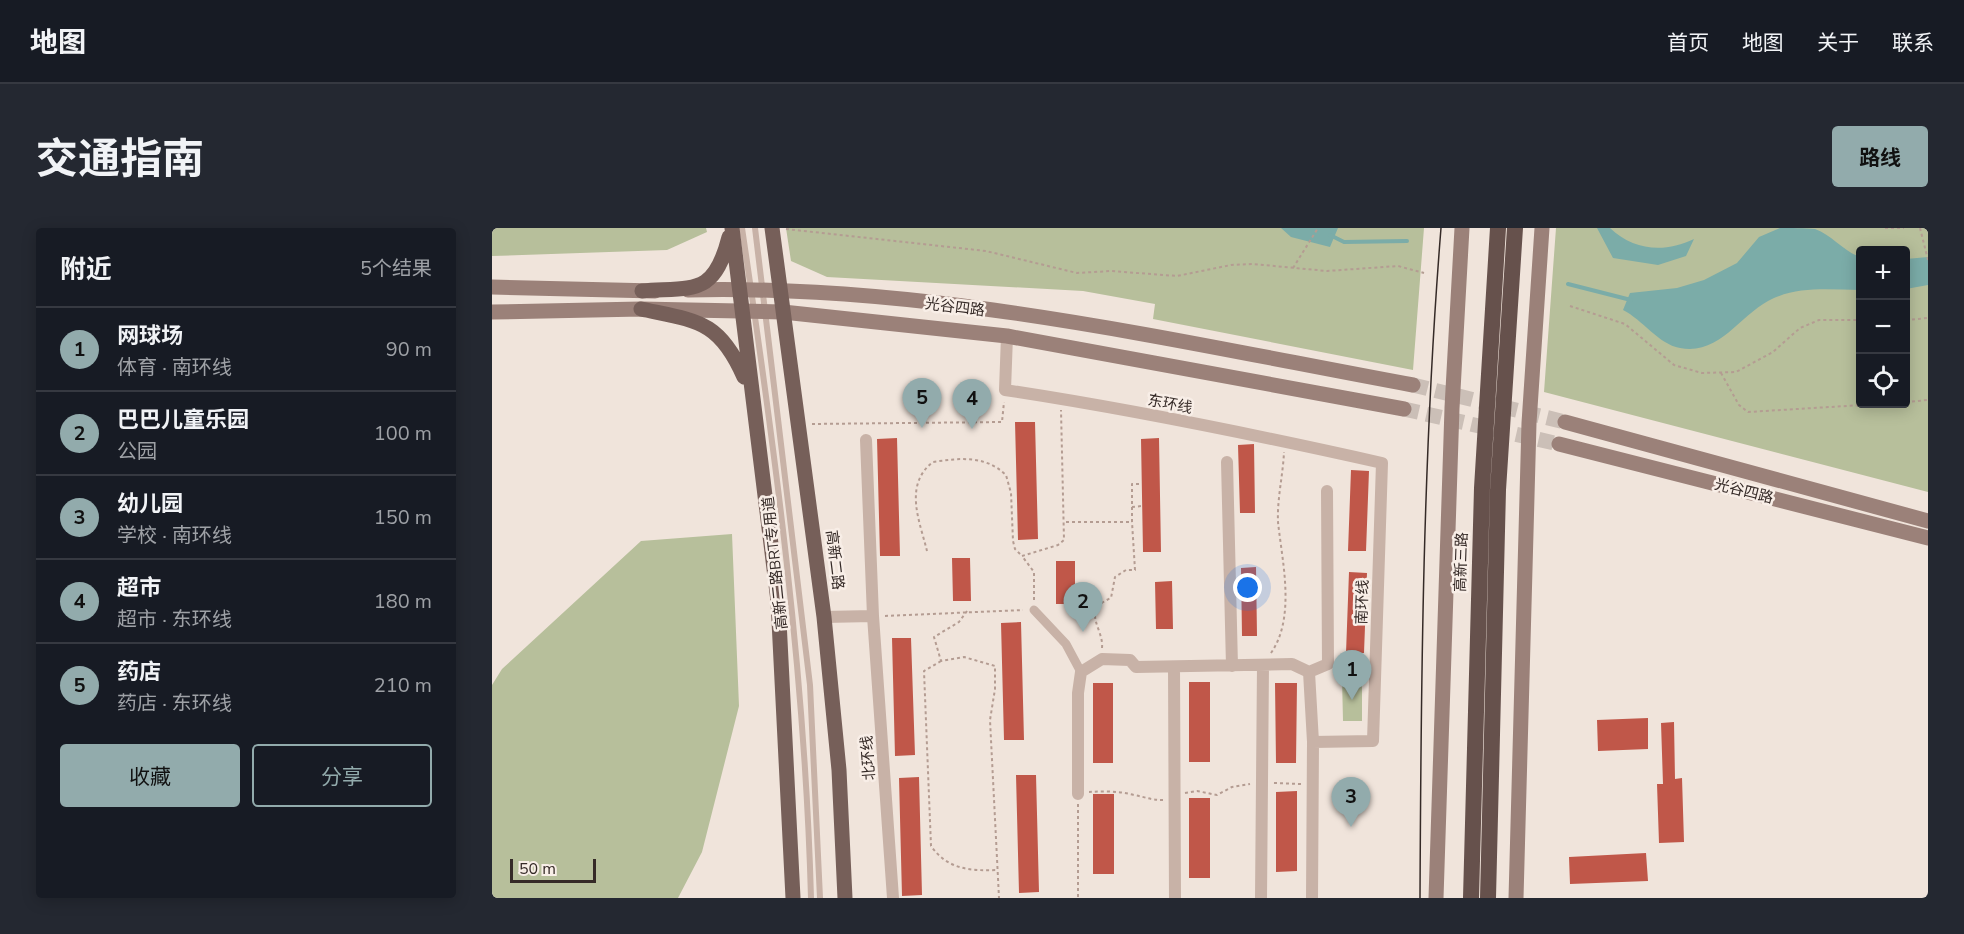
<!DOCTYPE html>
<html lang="zh">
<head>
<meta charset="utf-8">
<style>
	body { margin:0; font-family:"Nunito Sans","Noto Sans SC",sans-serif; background:#242831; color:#f1f3f6 }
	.controls { position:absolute; right:18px; top:18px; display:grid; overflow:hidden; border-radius:6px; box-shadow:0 3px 15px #0003 }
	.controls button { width:54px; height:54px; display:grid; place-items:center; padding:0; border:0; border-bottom:2px solid #363941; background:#171b24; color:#f1f3f6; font:30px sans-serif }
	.scale { position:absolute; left:18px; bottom:15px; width:86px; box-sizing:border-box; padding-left:6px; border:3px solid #352a27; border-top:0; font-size:16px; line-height:21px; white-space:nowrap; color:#352a27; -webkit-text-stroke:4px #f8eee7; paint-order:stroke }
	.you { position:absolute; left:756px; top:360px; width:21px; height:21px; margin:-15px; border:4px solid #fff; border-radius:50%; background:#1a73e8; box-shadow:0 0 0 9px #1a73e833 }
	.badge { display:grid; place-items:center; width:39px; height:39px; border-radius:50%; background:#92abac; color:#111; font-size:20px; font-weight:700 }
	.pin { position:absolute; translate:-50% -50px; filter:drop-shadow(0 2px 3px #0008) }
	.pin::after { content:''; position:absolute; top:32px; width:21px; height:18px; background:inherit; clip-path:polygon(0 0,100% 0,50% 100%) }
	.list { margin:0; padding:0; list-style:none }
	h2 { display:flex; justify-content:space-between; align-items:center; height:78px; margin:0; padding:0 24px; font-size:26px }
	h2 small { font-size:20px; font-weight:400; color:#9ea1a6 }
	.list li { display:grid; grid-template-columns:39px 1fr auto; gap:18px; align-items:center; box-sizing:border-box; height:84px; padding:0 24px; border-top:2px solid #363941 }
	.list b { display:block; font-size:22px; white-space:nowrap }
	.list p { margin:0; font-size:20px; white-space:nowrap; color:#9ea1a6 }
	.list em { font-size:20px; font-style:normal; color:#9ea1a6 }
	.actions { display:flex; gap:12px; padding:18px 24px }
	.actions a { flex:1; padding:14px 0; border:2px solid #92abac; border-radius:6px; text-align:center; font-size:21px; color:#92abac }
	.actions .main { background:#92abac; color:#111 }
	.icon { flex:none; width:33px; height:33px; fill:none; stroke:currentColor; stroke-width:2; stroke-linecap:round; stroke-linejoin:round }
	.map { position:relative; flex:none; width:1436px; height:670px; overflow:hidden; border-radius:6px }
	header { display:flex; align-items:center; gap:36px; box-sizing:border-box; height:84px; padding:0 30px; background:#171b24; border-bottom:2px solid #363941 }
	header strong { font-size:28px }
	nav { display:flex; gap:33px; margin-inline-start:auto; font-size:21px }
	.intro { display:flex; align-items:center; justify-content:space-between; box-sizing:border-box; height:144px; padding:0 36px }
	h1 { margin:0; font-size:42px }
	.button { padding:15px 27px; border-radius:6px; background:#92abac; color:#111; font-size:21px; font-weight:700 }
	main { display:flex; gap:36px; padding:0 36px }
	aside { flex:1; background:#171b24; border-radius:6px; box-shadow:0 3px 15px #0003 }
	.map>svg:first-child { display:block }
</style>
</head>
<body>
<header>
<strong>地图</strong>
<nav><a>首页</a><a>地图</a><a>关于</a><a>联系</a></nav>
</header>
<div class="intro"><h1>交通指南</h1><a class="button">路线</a></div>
<main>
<aside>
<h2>附近<small>5个结果</small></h2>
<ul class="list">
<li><span class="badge">1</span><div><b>网球场</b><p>体育 · 南环线</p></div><em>90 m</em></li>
<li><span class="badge">2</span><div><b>巴巴儿童乐园</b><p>公园</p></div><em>100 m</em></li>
<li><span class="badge">3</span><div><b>幼儿园</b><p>学校 · 南环线</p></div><em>150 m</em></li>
<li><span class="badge">4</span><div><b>超市</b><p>超市 · 东环线</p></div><em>180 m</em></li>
<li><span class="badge">5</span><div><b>药店</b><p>药店 · 东环线</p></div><em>210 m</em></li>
</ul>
<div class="actions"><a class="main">收藏</a><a>分享</a></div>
</aside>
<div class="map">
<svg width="1436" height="670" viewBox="0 0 1436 670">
	<rect width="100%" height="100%" fill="#f0e4db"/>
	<!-- green -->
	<path fill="#b7bf9b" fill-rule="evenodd" d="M0,0H214L215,4L175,22L0,28Z
		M294,0H932L921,142L661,91L663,76L591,63L335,49L299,33Z
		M1064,0H1436V264L1052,164ZM1368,22H1414V176H1368Z
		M240,306L247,478L210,624L186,670H0V457L10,441L149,313Z
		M850,450H870V493H851Z"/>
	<!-- water -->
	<path fill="#7baca8" d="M789,0H846L838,19L799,9Z
		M1105,0H1118C1142,23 1173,25 1202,11L1194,28L1166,37L1121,30Z
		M1288,0C1299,0 1313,0 1323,1C1340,7 1351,23 1368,29V62C1339,62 1310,58 1282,70C1249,84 1229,128 1188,120C1166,116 1151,92 1131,82L1138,65L1185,60L1212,52L1245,35L1267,9Z
		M1436,29V57L1414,61V31Z"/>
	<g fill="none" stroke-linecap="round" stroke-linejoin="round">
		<!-- stream -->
		<path stroke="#7baca8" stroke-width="4" d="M838,7L852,14L915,13
			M1076,56L1139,72"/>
	</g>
	<!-- building -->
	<path fill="#c05749" d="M523,194H543L546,311L526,312Z
		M405,210L408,328H388L385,211Z
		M667,210L669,324H651L649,211Z
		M762,216L763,285H748L746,217Z
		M859,242L877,243L874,323H856Z
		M460,330H478L479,373H461Z
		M564,333H583V376H564Z
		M764,339L765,408H750L749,340Z
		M857,344L875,345L872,425H854Z
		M680,353L681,401H664L663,354Z
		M529,394L532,512H512L509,395Z
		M400,410H419L423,527L403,528Z
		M697,454H718V534H697Z
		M601,455H621V535H601Z
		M783,455H805L804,535H784Z
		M1156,490V521L1106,523L1105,492Z
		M1182,494L1183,551L1190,550L1192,614L1167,615L1165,556H1171L1169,495Z
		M524,547H544L547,664L527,665Z
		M427,549L430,667L410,668L407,550Z
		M805,563V643L784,644V564Z
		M601,566H622V646H601Z
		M697,570H718V650H697Z
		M1154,625L1156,653L1078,656L1077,629Z"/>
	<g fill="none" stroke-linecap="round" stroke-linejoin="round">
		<!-- secondary-tunnel -->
		<path stroke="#cbbfb7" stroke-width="15" stroke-dasharray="15 8" stroke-linecap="butt" d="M921,157L1073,194
			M912,181L1067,216"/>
		<!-- path -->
		<path stroke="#b49c92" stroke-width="2" stroke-dasharray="3 3" stroke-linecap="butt" d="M1393,0H1412
			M1428,0L1436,32
			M294,1L494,23L585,45L619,43L685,48L739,37L761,36L835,43L906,38L932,45
			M801,40L826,0
			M1078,78L1133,96L1182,137L1210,145L1244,144L1281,124L1308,100L1327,92H1368
			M1414,92L1436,90
			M1229,145L1247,177L1256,184L1387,176
			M1414,174L1436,172
			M320,196L510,194L512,174
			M640,279L650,278
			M574,294H640V256H650
			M435,323C428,294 411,257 441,234C468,230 493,227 514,247L519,265L521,313L523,321L530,328
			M542,372V344L530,328L566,317L572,312L569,182
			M475,383L467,394L442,409L449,433L472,429L503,438V461L498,492L507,670
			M393,388L531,382
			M610,420C612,400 588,383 619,370L623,349L634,342H643L640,294
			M779,425C804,389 790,333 786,294C785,271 791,247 792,224
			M449,433L432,443L439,618C456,642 479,643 506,642
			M782,555L809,556
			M597,564C611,563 627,563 642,567C653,569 659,572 671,572
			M693,565L705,563L725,567L740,559L758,556
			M586,576V670"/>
		<!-- service -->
		<path stroke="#c8b2a7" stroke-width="6" d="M250,0C283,222 313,445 319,670
			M263,0L318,457L328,670"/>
		<!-- pedestrian -->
		<path stroke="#c8b2a7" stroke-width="9" d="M542,382L574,416L589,444"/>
		<!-- minor -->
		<path stroke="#c8b2a7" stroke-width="12" d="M515,108L513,162C639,181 765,207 890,235L881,513L821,514L820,670
			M374,212L381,388L401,670
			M735,234L740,438
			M332,389L381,388
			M682,439L683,670
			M821,514L817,444L836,436L835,263
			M586,566V465L589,444L610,431L638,432L644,439L800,436L817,444
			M769,670L771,437"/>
		<!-- secondary -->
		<path stroke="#9b8179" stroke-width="15" d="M0,59L163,63
			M196,62C440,56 682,113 921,157
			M0,84L149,81L291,84L515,108L912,181
			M1073,194L1436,293
			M1067,216L1436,310
			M944,670L960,180L970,0
			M1024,670L1037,195L1050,0"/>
		<!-- primary -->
		<path stroke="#765f59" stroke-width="15" d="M240,0L286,373L301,670
			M280,0L332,389L347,542L353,670
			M150,63C203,59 222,68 237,9
			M149,81C205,93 227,92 252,149"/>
		<!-- tram -->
		<path stroke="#352a27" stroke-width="1.5" d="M928,670C929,447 931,223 949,0"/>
		<!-- trunk-bridge -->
		<path stroke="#66514c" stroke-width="16" d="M979,670L990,260L1006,0
			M996,670L1006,262L1023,0"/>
	</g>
	<g text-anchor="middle" stroke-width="5" stroke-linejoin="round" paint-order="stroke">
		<!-- street labels -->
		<g font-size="15" fill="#352a27" stroke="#f8eee7">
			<text transform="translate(463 79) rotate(7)" y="5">光谷四路</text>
			<text transform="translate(678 176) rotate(11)" y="5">东环线</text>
			<text transform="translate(1252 263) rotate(14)" y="5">光谷四路</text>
			<text transform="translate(343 332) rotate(83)" y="5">高新二路</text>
			<text transform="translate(969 334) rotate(-88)" y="5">高新三路</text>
			<text transform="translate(283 335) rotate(-96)" y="5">高新二路BRT专用道</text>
			<text transform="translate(870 374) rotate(-88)" y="5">南环线</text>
			<text transform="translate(376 530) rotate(-94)" y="5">北环线</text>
		</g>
	</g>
</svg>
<div class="controls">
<button>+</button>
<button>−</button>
<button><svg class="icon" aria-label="locate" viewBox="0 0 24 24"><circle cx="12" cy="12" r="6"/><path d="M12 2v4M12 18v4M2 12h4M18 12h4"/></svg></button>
</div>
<div class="scale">50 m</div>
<div class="you"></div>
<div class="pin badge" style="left:860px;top:472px">1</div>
<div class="pin badge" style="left:591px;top:404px">2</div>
<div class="pin badge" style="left:859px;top:599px">3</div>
<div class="pin badge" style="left:480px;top:201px">4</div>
<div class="pin badge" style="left:430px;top:200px">5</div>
</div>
</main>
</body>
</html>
